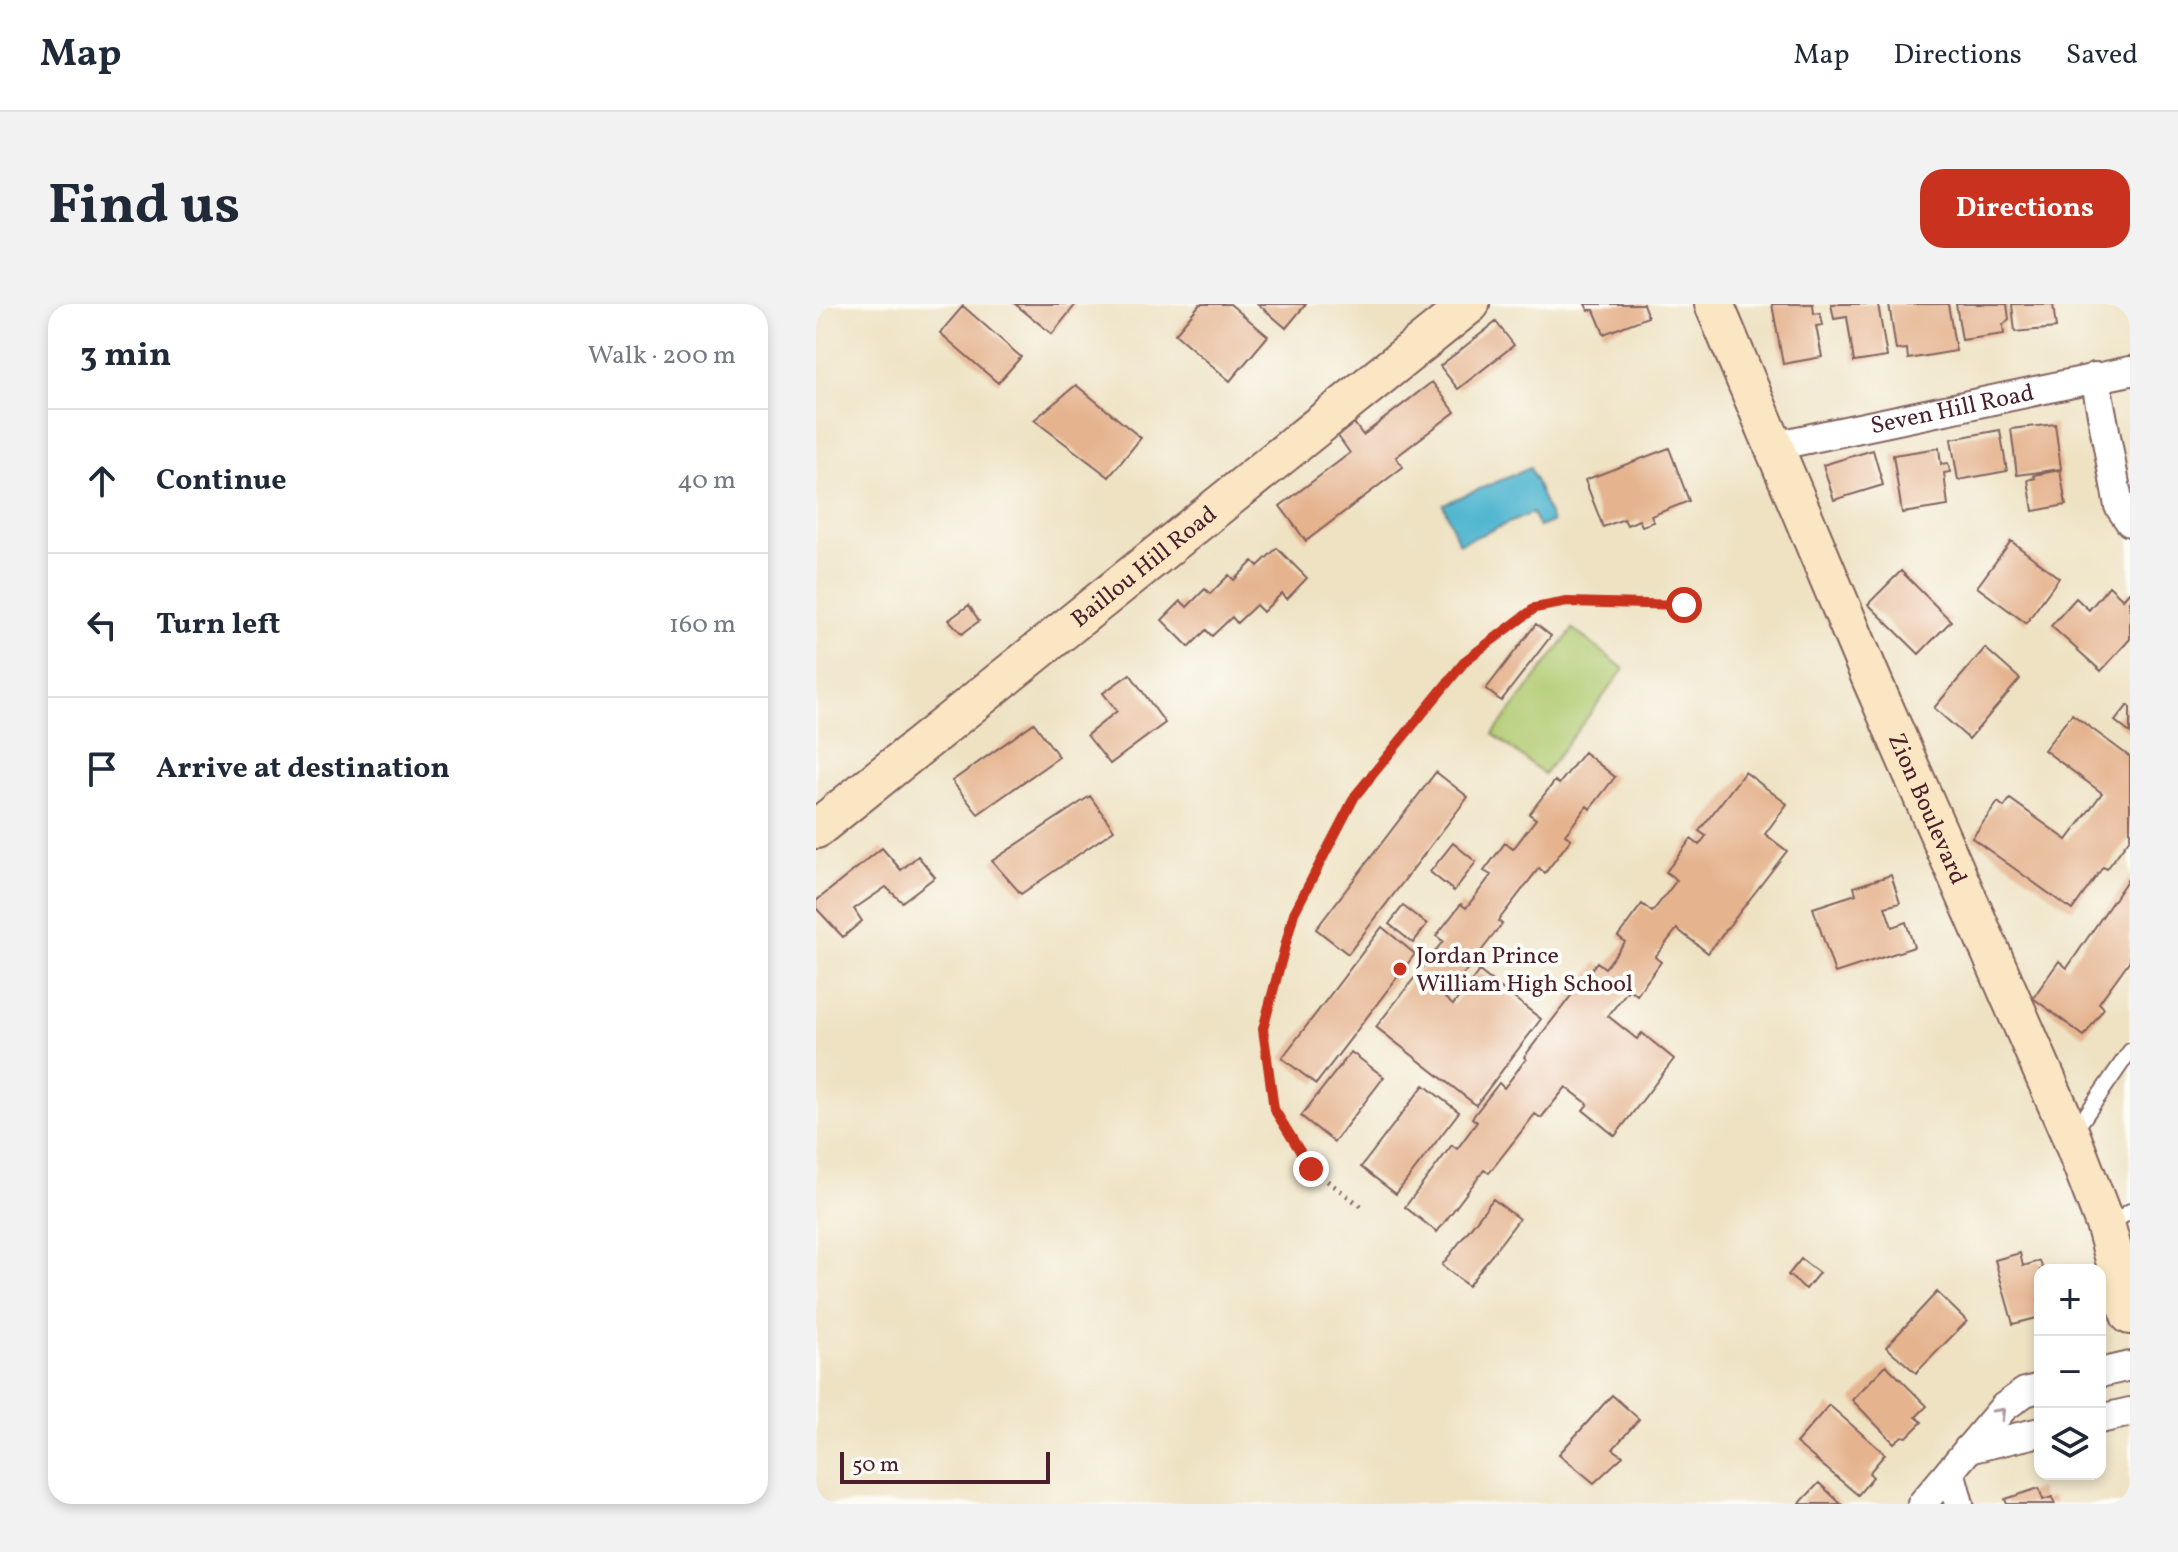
<!DOCTYPE html>
<html lang="en">
<head>
<meta charset="utf-8">
<style>
	body { margin:0; font-family:Vollkorn,serif; background:#f2f2f3; color:#1f2937 }
	.controls { position:absolute; right:24px; bottom:24px; display:grid; overflow:hidden; border-radius:16px; box-shadow:0 4px 12px #0003 }
	.controls button { width:72px; height:72px; display:grid; place-items:center; padding:0; border:0; border-bottom:2px solid #e0e1e3; background:#fff; color:#1f2937; font:40px sans-serif }
	.scale { position:absolute; left:24px; bottom:20px; width:210px; box-sizing:border-box; padding-left:8px; border:4px solid #4a1f2b; border-top:0; font-size:22px; line-height:28px; white-space:nowrap; color:#4a1f2b; -webkit-text-stroke:6px #fdfcf7; paint-order:stroke }
	.stop { position:absolute; width:24px; height:24px; margin:-18px; border:6px solid #c8321e; border-radius:50%; background:#fff }
	.stop.end { background:#c8321e; border-color:#fff; box-shadow:0 2px 8px #0008 }
	.list { margin:0; padding:0; list-style:none }
	h2 { display:flex; justify-content:space-between; align-items:center; height:104px; margin:0; padding:0 32px; font-size:34px }
	h2 small { font-size:26px; font-weight:400; color:#747a83 }
	.list li { display:grid; grid-template-columns:52px 1fr auto; gap:24px; align-items:center; box-sizing:border-box; height:144px; padding:0 32px; border-top:2px solid #e0e1e3 }
	.list b { display:block; font-size:30px; white-space:nowrap }
	.list em { font-size:26px; font-style:normal; color:#747a83 }
	.icon { flex:none; width:44px; height:44px; fill:none; stroke:currentColor; stroke-width:2; stroke-linecap:round; stroke-linejoin:round }
	.map { position:relative; flex:none; width:1314px; height:1200px; overflow:hidden; border-radius:24px }
	header { display:flex; align-items:center; gap:48px; box-sizing:border-box; height:112px; padding:0 40px; background:#fff; border-bottom:2px solid #e0e1e3 }
	header strong { font-size:38px }
	nav { display:flex; gap:44px; margin-inline-start:auto; font-size:28px }
	.intro { display:flex; align-items:center; justify-content:space-between; box-sizing:border-box; height:192px; padding:0 48px }
	h1 { margin:0; font-size:56px }
	.button { padding:20px 36px; border-radius:24px; background:#c8321e; color:#fff; font-size:28px; font-weight:700 }
	main { display:flex; gap:48px; padding:0 48px }
	aside { flex:1; background:#fff; border-radius:24px; box-shadow:0 4px 12px #0003 }
	.map>svg:first-child { display:block }
</style>
</head>
<body>
<header>
<strong>Map</strong>
<nav><a>Map</a><a>Directions</a><a>Saved</a></nav>
</header>
<div class="intro"><h1>Find us</h1><a class="button">Directions</a></div>
<main>
<aside>
<h2>3 min<small>Walk · 200 m</small></h2>
<ul class="list">
<li><svg class="icon" aria-label="ahead" viewBox="0 0 24 24"><path d="M12 20V5M6 11l6-6 6 6"/></svg><div><b>Continue</b></div><em>40 m</em></li>
<li><svg class="icon" aria-label="left" viewBox="0 0 24 24"><path d="M17 20v-9H6M10 6l-5 5 5 5"/></svg><div><b>Turn left</b></div><em>160 m</em></li>
<li><svg class="icon" aria-label="arrive" viewBox="0 0 24 24"><path d="M6 21V4h12l-3 4 3 4H6"/></svg><div><b>Arrive at destination</b></div></li>
</ul>
</aside>
<div class="map">
<svg width="1314" height="1200" viewBox="0 0 1314 1200">
	<rect width="100%" height="100%" fill="#fdfcf7"/>
	<filter id="ink" filterUnits="userSpaceOnUse"><feTurbulence type="fractalNoise" baseFrequency=".0125" numOctaves="2"/><feDisplacementMap in="SourceGraphic" scale="16" xChannelSelector="R" yChannelSelector="G"/><feConvolveMatrix kernelMatrix="1 2 1 2 8 2 1 2 1" color-interpolation-filters="sRGB"/></filter>
	<filter id="wash" filterUnits="userSpaceOnUse"><feTurbulence type="fractalNoise" baseFrequency=".006" numOctaves="4" result="noise"/><feDisplacementMap in="SourceGraphic" scale="32" xChannelSelector="R" yChannelSelector="G"/><feGaussianBlur stdDeviation="1.8" result="paint"/><feColorMatrix in="noise" values="0 0 0 0 0 0 0 0 0 0 0 0 0 0 0 0 0 1.4 0 .05"/><feComposite in="paint" operator="in"/></filter>
	<g filter="url(#wash)">
		<rect width="100%" height="100%" fill="#eee2c3"/>
		<!-- green -->
		<path fill="#b0ca70" stroke="#7d744e" stroke-width="2" d="M757,325L808,365L728,470L677,430Z"/>
		<!-- water -->
		<path fill="#52b7d0" stroke="#4e6b7e" stroke-width="2" d="M714,164L736,218L723,223L716,209L643,240L627,200Z"/>
		<g id="blocks">
			<!-- building -->
			<path fill="#e5b38e" d="M199,0H260L236,30Z
				M384,0H414L452,32L414,77L359,30Z
				M442,0H490L470,24Z
				M769,0H827L832,13L788,30L778,6H772Z
				M956,0H997L998,10L1004,9L1007,21L1000,22L1006,53L967,60Z
				M1015,0H1062L1071,53L1038,58L1031,13L1018,15Z
				M1073,0H1132L1140,47L1092,55L1091,45L1080,46Z
				M1140,0H1191L1193,15L1187,21L1188,30L1146,36Z
				M1196,0H1237L1240,24L1199,28Z
				M147,2L205,53L182,79L124,29Z
				M680,18L698,41L642,85L624,62Z
				M616,78L639,108L580,153L587,163L490,237L464,202L534,149L522,132L538,119L547,131Z
				M260,81L325,134L293,173L218,116Z
				M1239,120L1245,165L1201,171L1195,125Z
				M1184,126L1191,167L1142,176L1135,135Z
				M853,144L873,197L835,212L838,218L826,222L823,216L811,221L808,215L787,223L769,176Z
				M1123,144L1125,160L1132,159L1134,168L1128,169L1132,202L1086,209L1077,151Z
				M1057,146L1067,181L1018,196L1007,161Z
				M1244,166L1250,201L1217,207L1212,176L1219,174L1218,171Z
				M1195,237L1243,274L1210,319L1161,283Z
				M461,244L491,274L471,295L466,289L447,308L440,301L421,319L416,313L396,332L390,326L373,343L346,316L365,297L371,303L389,285L394,290L413,271L418,276L437,257L442,262Z
				M1085,267L1135,317L1103,350L1052,300Z
				M1293,282L1307,295L1314,287V335L1285,367L1235,322L1260,294L1273,306Z
				M153,301L163,317L146,330L133,316Z
				M720,320L735,332L685,397L670,385Z
				M1169,344L1204,375L1153,435L1118,404Z
				M314,370L349,419L294,460L271,431L301,407L287,389Z
				M1312,401L1314,403V429L1299,417Z
				M1256,410L1314,453V534L1291,565L1287,563L1256,606L1156,534L1182,498L1188,503L1194,495L1251,536L1286,489L1228,446Z
				M218,419L243,453L162,510L136,477Z
				M768,448L799,473L774,505L771,502L749,531L755,535L729,569L723,564L682,617L686,620L629,694L637,701L663,667L725,715L660,801L560,723L627,637L620,632L645,600L650,604L675,571L668,567L689,539L697,545L720,515L713,510L739,477L743,480Z
				M620,468L652,493L532,650L500,625Z
				M929,468L971,500L949,530L971,547L892,649L861,625L839,653L845,658L821,691L813,685L792,712L821,735L826,729L858,755L799,832L767,806L772,800L750,783L725,814L719,810L673,869L668,866L621,928L589,903L636,841L641,845L661,818L656,814L683,779L688,784L710,755L708,753L781,658L789,664L809,638L802,632L826,600L836,608L861,576L850,568L875,535L883,541L890,532L883,527Z
				M274,492L298,526L205,590L176,557Z
				M637,539L660,558L638,587L614,568Z
				M66,544L85,566L102,552L119,573L86,598L70,583L38,605L46,617L27,633L0,604V597Z
				M1075,571L1084,599L1069,603L1076,623L1090,618L1098,643L1019,669L997,604L1040,590L1038,583Z
				M1314,572V656L1283,699L1288,704L1268,732L1217,694L1243,657L1251,664Z
				M587,602L611,620L597,639L573,620Z
				M566,623L599,650L500,780L466,754Z
				M535,748L568,773L518,838L485,812Z
				M608,781L643,808L580,890L545,863Z
				M677,895L703,915L652,982L626,961Z
				M1204,949L1207,962L1224,957L1227,966H1224V993L1222,994L1224,1013L1197,1020L1179,956Z
				M985,955L1003,969L990,985L972,971Z
				M1121,988L1151,1017L1100,1069L1070,1043Z
				M1070,1061L1111,1102L1100,1113L1106,1118L1091,1133L1086,1132L1078,1139L1036,1096Z
				M796,1091L823,1115L797,1145L807,1152L778,1179L743,1150Z
				M1013,1101L1069,1150L1053,1169L1057,1173L1042,1191L980,1139Z
				M1003,1179L1025,1200H983Z
				M1223,1184L1227,1196L1236,1193L1239,1200H1191L1189,1195Z"/>
		</g>
	</g>
	<g filter="url(#ink)">
		<use href="#blocks" fill-opacity="0" stroke="#836360" stroke-width="2"/>
		<g fill="none" stroke-linecap="round" stroke-linejoin="round">
			<!-- service casing -->
			<g stroke="#836360" stroke-width="18">
				<path id="service" d="M1258,828L1314,747
					M1291,923L1314,907"/>
			</g>
			<!-- minor casing -->
			<g stroke="#836360" stroke-width="32">
				<g id="minor">
					<path d="M1279,73L1303,202L1314,218"/>
					<path id="s1" d="M958,142L1314,67"/>
					<path d="M1284,1069L1314,1062"/>
					<path d="M1284,1115L1314,1108"/>
					<path d="M1152,1145L1224,1128"/>
					<path d="M1134,1167L1143,1200"/>
					<path d="M1106,1200L1188,1103L1209,1088L1224,1084"/>
				</g>
			</g>
			<!-- secondary casing -->
			<g stroke="#836360" stroke-width="42">
				<g id="secondary">
					<path id="s2" d="M898,0L1055,374L1255,832L1290,923L1314,1011"/>
					<path id="s3" d="M0,525L654,0"/>
				</g>
			</g>
			<!-- path -->
			<path stroke="#836360" stroke-width="5" stroke-dasharray="2 6" stroke-linecap="butt" d="M545,902L495,865L458,805L447,725L478,609L539,492L650,356L719,304L751,298L868,301"/>
			<!-- service -->
			<use href="#service" stroke="#fff" stroke-width="14"/>
			<!-- minor -->
			<use href="#minor" stroke="#fff" stroke-width="28"/>
			<!-- secondary -->
			<use href="#secondary" stroke="#fbe6c4" stroke-width="38"/>
		</g>
		<!-- one-way arrows -->
		<defs><path id="oneway-chevron" d="M-2-3.5L2.5 0L-2 3.5" fill="none" stroke-width="1.6" stroke-linecap="round" stroke-linejoin="round" transform="scale(2)"/></defs>
		<use stroke="#ae9aa0" href="#oneway-chevron" transform="translate(1184 1109) rotate(-46)"/>
	</g>
	<g fill="none" stroke-linecap="round" stroke-linejoin="round" filter="url(#ink)">
		<!-- route -->
		<path stroke="#c8321e" stroke-width="10" d="M495,865L458,805L447,725L478,609L539,492L650,356L719,304L751,298L868,301"/>
	</g>
	<!-- markers -->
	<circle fill="#c8321e" stroke="#fdfcf7" stroke-width="3" cx="584" cy="665" r="8"/>
	<g text-anchor="middle" stroke-width="8" stroke-linejoin="round" paint-order="stroke">
		<!-- street labels -->
		<g font-size="24" fill="#4a1f2b" stroke="#fdfcf7">
			<text dy="8" stroke="none"><textPath href="#s1" startOffset="182">Seven Hill Road</textPath></text>
			<text dy="8" stroke="none"><textPath href="#s3" startOffset="420">Baillou Hill Road</textPath></text>
			<text dy="8" stroke="none"><textPath href="#s2" startOffset="548">Zion Boulevard</textPath></text>
		</g>
		<!-- poi labels -->
		<g font-size="24" fill="#4a1f2b" stroke="#fdfcf7" text-anchor="start">
			<text x="600" y="659">Jordan Prince<tspan x="600" dy="28">William High School</tspan></text>
		</g>
	</g>
</svg>
<div class="controls">
<button>+</button>
<button>−</button>
<button><svg class="icon" aria-label="layers" viewBox="0 0 24 24"><path d="M12 4l9 5-9 5-9-5zM3 14l9 5 9-5"/></svg></button>
</div>
<div class="scale">50 m</div>
<div class="stop" style="left:868px;top:301px"></div>
<div class="stop end" style="left:495px;top:865px"></div>
</div>
</main>
</body>
</html>
